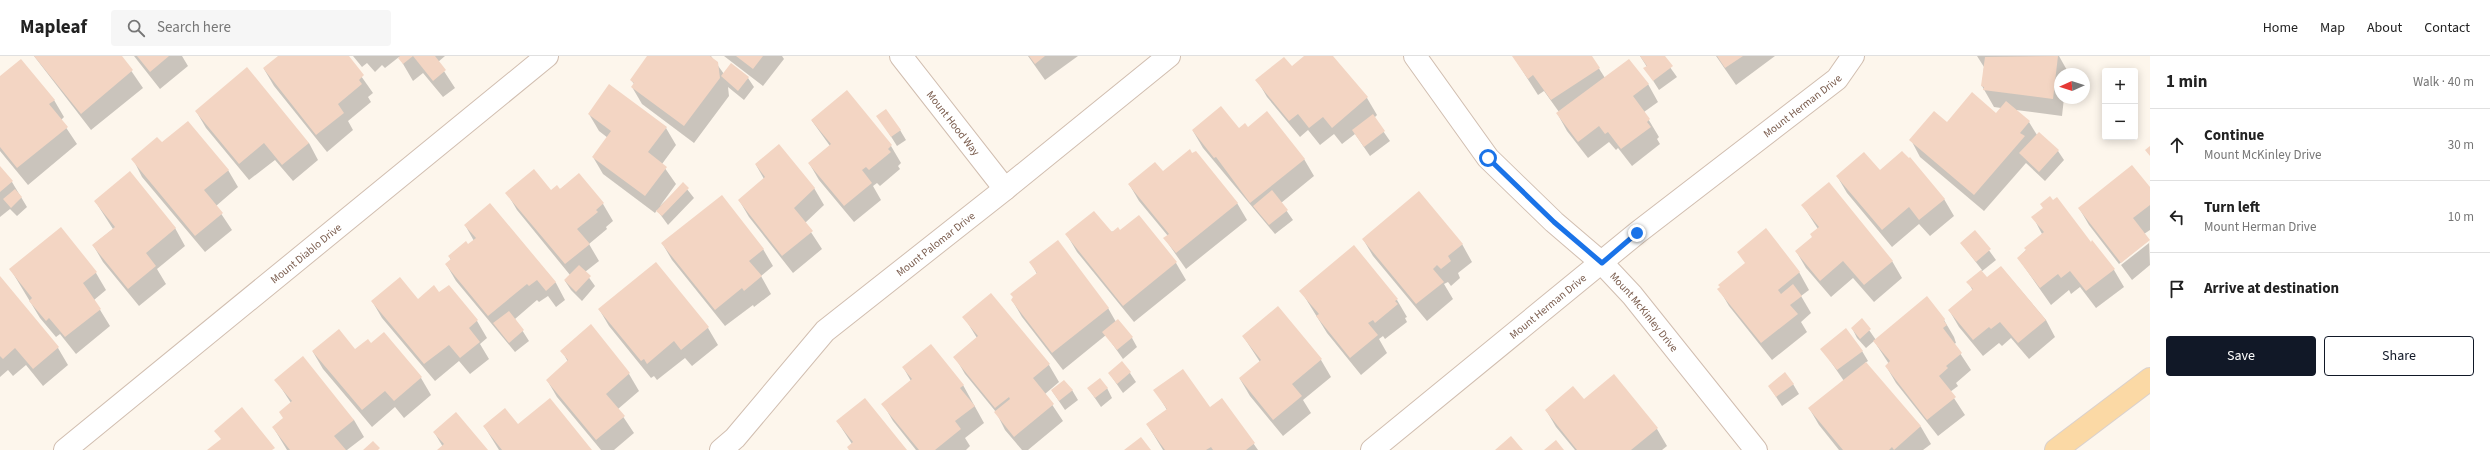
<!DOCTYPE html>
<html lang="en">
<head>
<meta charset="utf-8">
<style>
	body { margin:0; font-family:"Source Sans 3",sans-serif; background:#f6f6f6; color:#222 }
	.controls { position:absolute; right:12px; top:12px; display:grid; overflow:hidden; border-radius:4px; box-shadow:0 2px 10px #0003 }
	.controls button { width:36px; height:36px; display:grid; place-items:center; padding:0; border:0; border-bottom:1px solid #e0e0e0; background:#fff; color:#222; font:20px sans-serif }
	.compass { position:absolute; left:2054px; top:12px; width:36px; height:36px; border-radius:50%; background:#fff; box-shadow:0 2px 10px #0003; rotate:267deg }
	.stop { position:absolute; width:12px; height:12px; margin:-9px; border:3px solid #1a73e8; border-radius:50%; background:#fff }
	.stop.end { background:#1a73e8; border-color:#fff; box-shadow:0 1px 4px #0008 }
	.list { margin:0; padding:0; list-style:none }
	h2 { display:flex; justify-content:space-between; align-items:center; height:52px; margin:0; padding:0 16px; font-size:17px }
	h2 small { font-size:13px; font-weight:400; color:#767676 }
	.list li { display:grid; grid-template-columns:26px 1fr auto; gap:12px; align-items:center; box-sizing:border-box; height:72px; padding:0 16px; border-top:1px solid #e0e0e0 }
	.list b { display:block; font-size:15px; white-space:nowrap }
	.list p { margin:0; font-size:13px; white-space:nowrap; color:#767676 }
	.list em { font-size:13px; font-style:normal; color:#767676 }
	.actions { display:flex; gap:8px; padding:12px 16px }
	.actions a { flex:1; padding:9px 0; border:1px solid #111827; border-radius:4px; text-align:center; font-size:14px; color:#111827 }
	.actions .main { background:#111827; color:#fff }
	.icon { flex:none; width:22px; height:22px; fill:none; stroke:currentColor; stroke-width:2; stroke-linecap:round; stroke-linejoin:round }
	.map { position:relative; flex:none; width:2150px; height:394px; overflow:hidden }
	header { display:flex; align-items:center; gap:24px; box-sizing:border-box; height:56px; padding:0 20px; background:#fff; border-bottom:1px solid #e0e0e0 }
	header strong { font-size:19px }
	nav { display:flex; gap:22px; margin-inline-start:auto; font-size:14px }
	.search { width:280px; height:36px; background:#f6f6f6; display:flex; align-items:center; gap:10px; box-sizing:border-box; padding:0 14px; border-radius:4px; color:#767676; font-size:15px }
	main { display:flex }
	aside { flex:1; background:#fff }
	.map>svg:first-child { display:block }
</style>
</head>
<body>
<header>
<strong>Mapleaf</strong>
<div class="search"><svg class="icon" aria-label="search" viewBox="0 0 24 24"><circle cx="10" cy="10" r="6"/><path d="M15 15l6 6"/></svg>Search here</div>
<nav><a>Home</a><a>Map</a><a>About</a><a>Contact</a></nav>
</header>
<main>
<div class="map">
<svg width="2150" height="394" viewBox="0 0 2150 394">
	<rect width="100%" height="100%" fill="#fdf6ec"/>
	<!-- shadow -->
	<path fill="#0003" d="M34,0H121L143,32L91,74Z
		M134,0H182L188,10L160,33Z
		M281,0H347L373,37L368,41L371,46L348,65L353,74L327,96L274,30L264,13Z
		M353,0H445L438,6L455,32L443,41L423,17L413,25L399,1L385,12L382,9L375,16L367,7L362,11Z
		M648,0H711L724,18L748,22L754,31L744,44L728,31L729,40L694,87L642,48L632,31L634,28L631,24Z
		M724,0H782L784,3L763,30Z
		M1028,0H1078L1045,24Z
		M1305,0H1332L1367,42L1377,59L1374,62L1390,85L1370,100L1355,78L1342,88L1334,78L1320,89L1308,74L1300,81L1267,41L1257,24L1292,12Z
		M1513,0H1591L1605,22L1648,28L1658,46L1644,56L1659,81L1657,83L1660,88L1632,110L1618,92L1616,94L1609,86L1588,102L1567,75L1557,57L1559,56L1544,35L1538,39Z
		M1640,0H1662L1677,21L1659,34L1645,12L1647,11Z
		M1716,0H1775L1736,29Z
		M1977,0H2059L2068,16L2067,18H2060V42H2064L2062,60L2016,54L2029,66L2037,79L2058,95L2064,104L2045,125L2026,107L1984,155L1920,101L1911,84L1947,67L1996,58L2001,52L1994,51L1982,30L1984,11Z
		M0,21L54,44L64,61L61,64L77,88L28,129L0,95Z
		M610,30L666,72L676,89L662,108L676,128L660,150L683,128L694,142L668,169L657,154L655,157L603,118L593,101L608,82L599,75L589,58Z
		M847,36L891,90L901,107L898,110L900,113L880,130L877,127L873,130L881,144L854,166L819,124L809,107L830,90L812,65Z
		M196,55L309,87L318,104L293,125L275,104L249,124L206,72Z
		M878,60L900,74L906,84L897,90Z
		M1248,72L1304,103L1314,120L1281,147L1293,164L1275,178L1203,92L1193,75Z
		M162,88L228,114L238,131L216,150L232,174L205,196L142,121L133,103Z
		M756,109L814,132L824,149L805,167L822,193L793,217L749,161L739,144L764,123Z
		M0,111L12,126L27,151L17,160L10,153L0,161Z
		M1163,116L1237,147L1247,164L1186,213L1165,183L1168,180L1139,145L1129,128Z
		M1880,116L1944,143L1954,160L1930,180L1919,168L1892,191L1847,137L1837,120Z
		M579,119L603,148L613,165L606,171L607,173L589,188L599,205L585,216L595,230L582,245L571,234L565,225L570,219L517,154L507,137L559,134Z
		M2150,133V174L2144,178L2149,184L2119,208L2089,169L2079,152Z
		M95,145L175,172L185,190L157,213L166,228L139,250L103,206L93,189L113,173Z
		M490,148L556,227L565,244L556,251L548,240L539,246L537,244L515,263L529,285L515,296L456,225L446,208L451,204L449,200L474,185L465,169Z
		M1803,150L1892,205L1902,222L1874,246L1853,222L1831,241L1806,212L1796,195L1813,181L1818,173Z
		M1139,160L1176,207L1186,224L1134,266L1077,196L1067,179L1120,175Z
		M2033,161L2091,187L2114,214L2124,231L2096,252L2080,231L2071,238L2069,234L2051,249L2018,202L2042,178Z
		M61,173L96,217L106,234L94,244L110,270L76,298L60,278L56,281L40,262L11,214Z
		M1975,175L1996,204L1981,216L1987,223L2001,211L2046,264L2055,281L2029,303L2011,282L2002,290L1999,287L1983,300L1959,271L1949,254L1973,235L1968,226L1982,214L1961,187Z
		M1363,183L1462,188L1472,206L1458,217L1460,222L1451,230L1448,226L1444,228L1453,243L1427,265L1373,200Z
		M2149,184L2150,209L2132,224L2121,209L2149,187Z
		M662,187L763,193L773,210L761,220L771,238L754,251L753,249L725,270L672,204Z
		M1031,207L1108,252L1116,266L1132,282L1137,291L1123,303L1106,279L1063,314L1022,261L1012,244L1037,218Z
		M1799,216L1809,234L1801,240L1811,257L1801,266L1807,276L1772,304L1729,250L1719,233Z
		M0,221L58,292L68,309L43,330L26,309L13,320L8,314L0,321Z
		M449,230L477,265L487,282L480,288L489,303L470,318L459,305L435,325L382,262L372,245L418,244L439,237Z
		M1301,235L1397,244L1407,261L1405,262L1407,266L1385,283L1383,280L1379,283L1387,297L1361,319L1327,277Z
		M1278,251L1321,304L1331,321L1303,344L1311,357L1283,380L1250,340L1240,323L1260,306L1243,280Z
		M599,253L708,272L718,289L692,310L685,302L657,324L654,320L651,322L609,270Z
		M964,261L1049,309L1059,326L1045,338L1063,365L1028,394H1022L1005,374L996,356L965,318L955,301L977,282Z
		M1862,264L1876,284L1944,264L1954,281L1956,287L1954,288L1971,314L1956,327L1958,330L1950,336L1965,359L1938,380L1896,327L1886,310L1889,308L1874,285L1866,292L1857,282L1852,272Z
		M591,270L629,318L639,335L618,353L634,377L614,394H601L557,341L547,324L568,306L562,295Z
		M384,278L421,322L431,339L404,362L395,351L372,371L323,313L313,296L355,294L371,288Z
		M1822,293L1862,295L1868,305L1865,307L1921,371L1931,388L1923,394H1839L1819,369L1809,352L1844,325Z
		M903,311L963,329L984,367L965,382L970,390L966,394H916L893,365L883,348L911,325Z
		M1109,317H1130L1136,326L1123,337Z
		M276,324L354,364L364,381L347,394H287L273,371L284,362L291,347Z
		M1793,328L1799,338L1782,350L1769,330Z
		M1088,332H1107L1112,342L1101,351Z
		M1072,334L1078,344L1065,354L1052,335Z
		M1155,334L1210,352L1222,343L1258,394H1163L1147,368L1167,354Z
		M1584,344L1657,373L1667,390L1662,394H1575L1556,371L1546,354Z
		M837,365L906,394H850L852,388Z
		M517,369L591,394H499L484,370Z
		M434,376L486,394H438L443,391Z"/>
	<!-- building -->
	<path fill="#f3d5c3" d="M34,0H122L133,14L81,58Z
		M137,0H169L150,16Z
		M278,0H349L364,19L359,24L362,28L338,48L344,57L316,79L263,12Z
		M400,0H435L446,14L433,25L413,0L403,8L398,2Z
		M647,0H710L718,6L720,22L684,70L631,31L634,27L630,24Z
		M736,0H763L753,13Z
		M1029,0H1045L1035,8Z
		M1304,0H1333L1368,41L1332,72L1323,61L1309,72L1298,58L1289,65L1255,24L1284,1L1292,10Z
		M1512,0H1592L1600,12L1551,44L1533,19L1528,23Z
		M1640,0H1665L1673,10L1653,25L1643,12L1647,10Z
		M1717,0H1743L1725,12Z
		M2058,0L2053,43L1983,34L1984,31L1981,30L1985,1Z
		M21,3L55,44L49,48L68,71L17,112L0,91V20Z
		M1629,3L1649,28L1633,40L1650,63L1647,66L1651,71L1621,93L1608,76L1605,78L1599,70L1578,86L1556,57Z
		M731,7L749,21L738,35L721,20Z
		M247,11L309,87L282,109L264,87L239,108L195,55Z
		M609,28L667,71L648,96L667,111L645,140L592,101L611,75L588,58Z
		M847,34L892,89L888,93L891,96L869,114L866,111L862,114L872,127L844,150L808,107L831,88L811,64Z
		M1972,36L1996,57L2006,45L2030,65L2020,77L2025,80L1974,139L1909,84L1934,55L1947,66Z
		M1221,50L1239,72L1245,67L1248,71L1267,55L1305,103L1250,147L1216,101L1214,102L1192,74Z
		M886,53L901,74L891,81L876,60Z
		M1373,58L1385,75L1364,91L1352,74Z
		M188,65L229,114L204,134L223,157L195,180L131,103L157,81L162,86Z
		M2039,76L2059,94L2039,116L2019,97Z
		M779,88L815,132L794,152L813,175L782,200L738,144L765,121L755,108Z
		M2150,90V100L2145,94Z
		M1190,93L1192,97L1196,95L1238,147L1176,197L1163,182L1169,178L1128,128L1155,106L1163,115Z
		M1902,95L1909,102L1910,101L1945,143L1919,164L1909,151L1882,174L1836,120L1864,96L1880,114Z
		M2132,109L2150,131V149L2133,162L2150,184L2121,207L2078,152Z
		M0,110L13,125L0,136Z
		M534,113L551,134L557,129L560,133L579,117L604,147L596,154L598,156L577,173L590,188L565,208L505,137Z
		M130,115L176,172L146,197L156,210L128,233L92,189L115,171L94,145Z
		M683,126L689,132L662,160L656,155Z
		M1829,126L1893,205L1864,229L1843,205L1820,225L1795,195L1812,181L1810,178L1819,171L1801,149Z
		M15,133L22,141L11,152L3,143Z
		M1272,134L1288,154L1269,169L1253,150Z
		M1419,135L1463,188L1448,200L1451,205L1441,213L1437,209L1433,213L1444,226L1416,248L1362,183Z
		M722,139L764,193L749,205L762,220L744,235L742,232L715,254L661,187Z
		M2050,140L2053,144L2057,141L2091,186L2092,184L2115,213L2086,235L2070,215L2061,222L2058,218L2040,232L2017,202L2026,194L2024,192L2044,176L2031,161L2043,152L2040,148Z
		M490,147L556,226L546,235L537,224L529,230L527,228L488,260L445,208L451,203L448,200L466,185L468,188L476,182L464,169Z
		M1094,155L1112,176L1118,171L1120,174L1139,159L1177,206L1123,250L1065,178Z
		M61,171L97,216L83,227L101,253L65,281L49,262L46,265L29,245L32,242L9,213Z
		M1766,172L1800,216L1778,234L1781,238L1793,228L1802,240L1790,249L1798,258L1761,287L1717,233L1720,231L1718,229L1745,207L1737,196Z
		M1975,174L1991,193L1976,206L1960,187Z
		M1058,184L1109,252L1052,297L1011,244L1013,241L1010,238L1037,217L1029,206Z
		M1354,189L1398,243L1395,245L1398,248L1375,267L1373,264L1368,267L1378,279L1350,302L1316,260L1319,258L1299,235Z
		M656,206L709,271L681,294L674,285L647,308L644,303L641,305L598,253Z
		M579,209L591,220L576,236L564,224Z
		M2001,210L2046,264L2018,287L2000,266L1991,273L1989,271L1973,284L1948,254L1973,233L1966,226L1981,214L1987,221Z
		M0,220L59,291L33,313L15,292L3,303L0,300Z
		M400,221L418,243L434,229L439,236L449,229L478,264L469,272L480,286L460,302L449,289L424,308L371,245Z
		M991,237L1050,308L1033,322L1054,348L1014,381L994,356L1010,343L1009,341L995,352L953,301L978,280L962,261Z
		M1927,240L1945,263L1944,265L1947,269L1943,272L1962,297L1946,310L1948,312L1939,320L1956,341L1927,364L1885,310L1890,305L1873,285Z
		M1278,250L1322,303L1292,328L1302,340L1273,364L1239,322L1261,304L1242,280Z
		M509,255L524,274L509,287L493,267Z
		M1862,262L1871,273L1860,283L1851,272Z
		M1118,263L1133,281L1117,294L1102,276Z
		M591,268L630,317L606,338L625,360L596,384L546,324L568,304L560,295Z
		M1846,272L1863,295L1837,314L1820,293Z
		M339,273L355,293L368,283L371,287L384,276L422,321L394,345L385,335L362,354L312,295Z
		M931,288L964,329L960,332L975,350L955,365L961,373L935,394H919L881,348L912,323L902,311Z
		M303,300L354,364L334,380L346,394H290L272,371L283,362L279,356L292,345L274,324Z
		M1122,305L1131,316L1117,328L1108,317Z
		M1866,306L1921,370L1894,394L1892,391L1889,394H1843L1808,352Z
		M1183,313L1210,351L1222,342L1255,387L1246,394H1213L1211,391L1206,394H1165L1146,368L1167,353L1153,334Z
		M1785,316L1794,328L1776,341L1768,330Z
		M1614,318L1658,372L1631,394H1577L1545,354L1573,330L1584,343Z
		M1100,322L1108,332L1095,342L1087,332Z
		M1064,324L1073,334L1059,345L1051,334Z
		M550,342L592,394H502L483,370L505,352L518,368Z
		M865,342L907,394H849L847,391L853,386L836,365Z
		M242,351L275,392L272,394H207L221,383L214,375Z
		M456,356L488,394H437L444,388L433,376Z
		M1511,380L1523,394H1495Z
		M1141,381L1151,394H1124Z
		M1556,384L1564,394H1544Z
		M373,385L380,392L378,394H363Z"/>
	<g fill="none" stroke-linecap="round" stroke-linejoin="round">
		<!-- minor casing -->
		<g stroke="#d1beb0" stroke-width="24">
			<g id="minor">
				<path id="s1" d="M901,0L1005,133"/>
				<path id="s2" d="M1415,0L1488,102L1554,166L1602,207L1632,239L1756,394"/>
				<path id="s3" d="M65,394L547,0"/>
				<path id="s4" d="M721,394L735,382L825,275L1005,133L1169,0"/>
				<path id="s5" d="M1372,394L1637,177L1837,23L1853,0"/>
			</g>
		</g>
		<!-- major casing -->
		<g stroke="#dad1cd" stroke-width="24">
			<path id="major" d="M2056,394L2150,323"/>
		</g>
		<!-- minor -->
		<use href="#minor" stroke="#fff" stroke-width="22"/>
		<!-- major -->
		<use href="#major" stroke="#fbd9a5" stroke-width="22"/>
	</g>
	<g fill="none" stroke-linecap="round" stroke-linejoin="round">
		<!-- route -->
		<path stroke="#1a73e8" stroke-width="5" d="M1488,102L1554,166L1602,207L1637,177"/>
	</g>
	<g text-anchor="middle" stroke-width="3.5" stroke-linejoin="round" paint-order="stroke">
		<!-- street labels -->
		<g font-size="11" fill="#7a5c4d" stroke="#fffaf3">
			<text dy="4" stroke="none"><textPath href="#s5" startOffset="551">Mount Herman Drive</textPath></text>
			<text dy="4" stroke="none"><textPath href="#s1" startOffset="85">Mount Hood Way</textPath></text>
			<text dy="4" stroke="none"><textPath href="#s4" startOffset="299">Mount Palomar Drive</textPath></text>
			<text dy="4" stroke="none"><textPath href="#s3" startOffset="311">Mount Diablo Drive</textPath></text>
			<text dy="4" stroke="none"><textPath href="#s5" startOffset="227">Mount Herman Drive</textPath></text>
			<text dy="4" stroke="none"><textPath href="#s2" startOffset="345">Mount McKinley Drive</textPath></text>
		</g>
	</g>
</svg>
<div class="controls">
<button>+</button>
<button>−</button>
</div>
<svg class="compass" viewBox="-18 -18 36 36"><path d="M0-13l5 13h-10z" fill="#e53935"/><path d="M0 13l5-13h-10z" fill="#767676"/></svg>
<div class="stop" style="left:1488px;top:102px"></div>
<div class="stop end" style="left:1637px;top:177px"></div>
</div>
<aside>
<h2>1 min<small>Walk · 40 m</small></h2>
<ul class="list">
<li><svg class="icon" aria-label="ahead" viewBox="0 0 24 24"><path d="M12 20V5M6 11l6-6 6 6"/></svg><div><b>Continue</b><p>Mount McKinley Drive</p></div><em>30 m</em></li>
<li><svg class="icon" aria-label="left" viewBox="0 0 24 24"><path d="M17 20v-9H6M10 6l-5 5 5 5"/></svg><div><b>Turn left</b><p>Mount Herman Drive</p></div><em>10 m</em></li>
<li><svg class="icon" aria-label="arrive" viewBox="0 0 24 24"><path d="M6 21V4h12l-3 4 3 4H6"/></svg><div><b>Arrive at destination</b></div></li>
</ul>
<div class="actions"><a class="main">Save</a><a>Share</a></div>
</aside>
</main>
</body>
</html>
